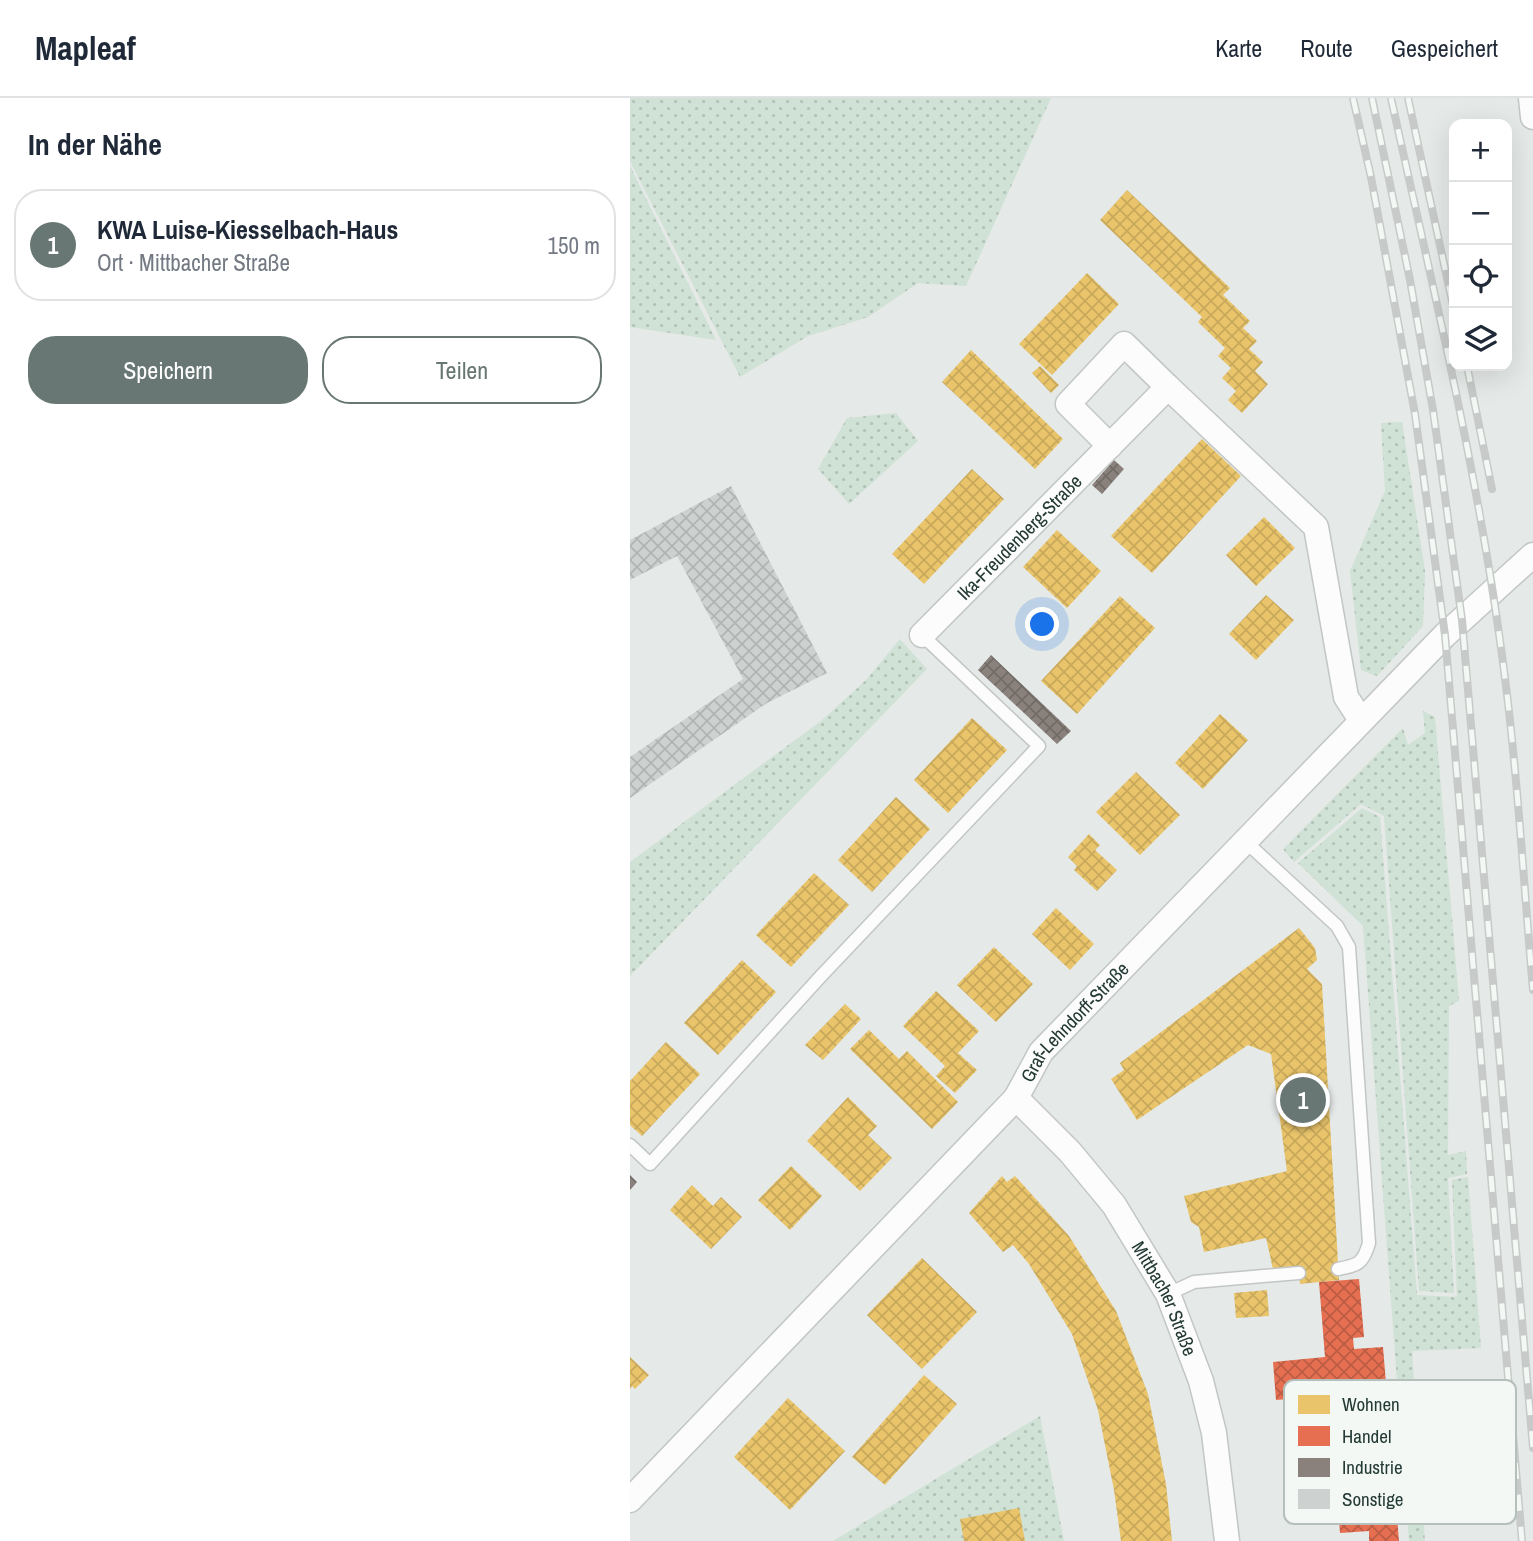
<!DOCTYPE html>
<html lang="de">
<head>
<meta charset="utf-8">
<style>
	body { margin:0; font-family:"Archivo Narrow",sans-serif; background:#f6f6f7; color:#1f2937 }
	.controls { position:absolute; right:21px; top:21px; display:grid; overflow:hidden; border-radius:14px; box-shadow:0 7px 28px #0002 }
	.controls button { width:63px; height:63px; display:grid; place-items:center; padding:0; border:0; border-bottom:2px solid #e0e1e3; background:#fff; color:#1f2937; font:35px sans-serif }
	.you { position:absolute; left:413px; top:527px; width:24px; height:24px; margin:-18px; border:5px solid #fff; border-radius:50%; background:#1a73e8; box-shadow:0 0 0 10px #1a73e833 }
	.badge { display:grid; place-items:center; width:46px; height:46px; border-radius:50%; background:#687773; color:#fff; font-size:23px; font-weight:700 }
	.pin { position:absolute; translate:-50% -50%; border:4px solid #fff; box-shadow:0 2px 7px #0006 }
	.list { margin:0; padding:0; list-style:none }
	h2 { display:flex; justify-content:space-between; align-items:center; height:91px; margin:0; padding:0 28px; font-size:30px }
	h2 small { font-size:23px; font-weight:400; color:#747a83 }
	.list li { display:grid; grid-template-columns:46px 1fr auto; gap:21px; align-items:center; box-sizing:border-box; height:112px; margin:0 14px 14px; padding:0 14px; border:2px solid #e0e1e3; border-radius:28px }
	.list b { display:block; font-size:26px; white-space:nowrap }
	.list p { margin:0; font-size:23px; white-space:nowrap; color:#747a83 }
	.list em { font-size:23px; font-style:normal; color:#747a83 }
	.actions { display:flex; gap:14px; padding:21px 28px }
	.actions a { flex:1; padding:16px 0; border:2px solid #687773; border-radius:28px; text-align:center; font-size:24px; color:#687773 }
	.actions .main { background:#687773; color:#fff }
	.icon { flex:none; width:38px; height:38px; fill:none; stroke:currentColor; stroke-width:2; stroke-linecap:round; stroke-linejoin:round }
	.map { position:relative; flex:none; width:903px; height:1443px; overflow:hidden }
	header { display:flex; align-items:center; gap:42px; box-sizing:border-box; height:98px; padding:0 35px; background:#fff; border-bottom:2px solid #e0e1e3 }
	header strong { font-size:33px }
	nav { display:flex; gap:38px; margin-inline-start:auto; font-size:24px }
	main { display:flex }
	aside { flex:1; background:#fff }
	.map>svg:first-child { display:block }
</style>
</head>
<body>
<header>
<strong>Mapleaf</strong>
<nav><a>Karte</a><a>Route</a><a>Gespeichert</a></nav>
</header>
<main>
<aside>
<h2>In der Nähe<small></small></h2>
<ul class="list">
<li><span class="badge">1</span><div><b>KWA Luise-Kiesselbach-Haus</b><p>Ort · Mittbacher Straße</p></div><em>150 m</em></li>
</ul>
<div class="actions"><a class="main">Speichern</a><a>Teilen</a></div>
</aside>
<div class="map">
<svg width="903" height="1443" viewBox="0 0 903 1443">
	<defs>
		<pattern id="grass-dots" width="8" height="8" patternUnits="userSpaceOnUse" patternTransform="scale(1.75)"><rect width="8" height="8" fill="#d0e1d5"/><path d="M2 2h.1M6 6h.1" fill="none" stroke="#b2c2b7" stroke-width="1.8" stroke-linecap="round"/></pattern>
		<pattern id="homes-cross-hatch" width="8" height="8" patternUnits="userSpaceOnUse" patternTransform="scale(1.75)"><rect width="8" height="8" fill="#e9c46a"/><path d="M0 0l8 8M0 8l8-8" fill="none" stroke="#c8a95c"/></pattern>
		<pattern id="shops-cross-hatch" width="8" height="8" patternUnits="userSpaceOnUse" patternTransform="scale(1.75)"><rect width="8" height="8" fill="#e76f51"/><path d="M0 0l8 8M0 8l8-8" fill="none" stroke="#bb5c44"/></pattern>
		<pattern id="industry-cross-hatch" width="8" height="8" patternUnits="userSpaceOnUse" patternTransform="scale(1.75)"><rect width="8" height="8" fill="#8a817c"/><path d="M0 0l8 8M0 8l8-8" fill="none" stroke="#716b66"/></pattern>
		<pattern id="building-cross-hatch" width="8" height="8" patternUnits="userSpaceOnUse" patternTransform="scale(1.75)"><rect width="8" height="8" fill="#cdd2d0"/><path d="M0 0l8 8M0 8l8-8" fill="none" stroke="#b0b5b3"/></pattern>
	</defs>
	<rect width="100%" height="100%" fill="#e5e9e7"/>
	<!-- grass -->
	<path fill="url(#grass-dots)" d="M0,0H421L336,188L288,185L238,219L178,238L110,279L0,63Z
		M0,68L86,242L0,229Z
		M266,315L288,343L219,406L188,371L217,320Z
		M772,324L795,473L793,528L747,578L731,572L720,473L755,393L751,325Z
		M270,541L297,571L0,878V764L191,623L236,582Z
		M793,613L805,619L829,903L819,908L818,1057L836,1053L837,1076L818,1080L824,1195L789,1193L754,718L731,706L664,764L653,751L773,630L778,647L795,635Z
		M732,710L750,719L787,1197L827,1199L822,1082L838,1079L851,1250L782,1253L795,1443H779L733,828L668,765Z
		M410,1318L434,1443H203Z"/>
	<!-- homes -->
	<path fill="url(#homes-cross-hatch)" d="M497,92L600,190L593,197L620,223L613,230L627,243L619,251L633,264L625,273L638,286L612,315L598,302L606,293L592,280L601,270L588,258L595,250L568,224L572,219L470,122Z
		M457,175L489,206L422,277L389,246Z
		M341,252L433,341L405,371L312,284Z
		M410,268L429,287L421,295L402,275Z
		M572,341L611,378L522,475L481,438Z
		M342,371L374,401L294,486L262,456Z
		M634,419L665,450L626,488L596,457Z
		M427,432L471,473L437,510L393,469Z
		M636,497L664,522L626,562L599,536Z
		M490,498L525,530L447,616L411,583Z
		M590,616L618,642L573,691L545,665Z
		M342,620L377,652L318,715L284,682Z
		M506,674L550,717L510,757L466,714Z
		M266,699L300,731L242,794L208,762Z
		M459,736L470,747L465,752L487,772L467,793L444,772L447,768L438,759Z
		M184,775L219,807L161,869L126,837Z
		M426,810L464,846L440,872L402,836Z
		M669,830L685,850L687,862L677,871L692,886L709,1182L670,1186L668,1168L643,1171L636,1140L574,1154L569,1129L561,1124L554,1098L657,1073L641,956L618,947L507,1022L481,981L494,972L490,965Z
		M364,849L403,886L366,924L327,887Z
		M112,862L146,894L88,957L54,925Z
		M306,893L349,933L328,955L347,972L325,995L306,978L315,968L273,928Z
		M215,906L231,921L193,962L175,947Z
		M239,932L269,961L277,953L328,1004L302,1031L220,951Z
		M36,944L70,976L12,1038L0,1027V983Z
		M218,999L247,1028L238,1037L262,1060L230,1093L177,1043Z
		M161,1068L192,1098L160,1132L128,1102Z
		M372,1078L377,1084L385,1078L439,1138L486,1213L518,1296L536,1386L542,1443H491L484,1392L468,1312L442,1236L399,1166L383,1147L373,1154L339,1115Z
		M62,1087L83,1108L91,1099L112,1119L81,1151L40,1112Z
		M292,1160L347,1214L292,1271L237,1217Z
		M637,1192L639,1218L606,1220L604,1195Z
		M0,1259L19,1277L5,1291L2,1288L0,1291Z
		M294,1277L327,1306L255,1387L222,1359Z
		M158,1300L215,1353L160,1412L104,1359Z
		M389,1410L395,1443H334L330,1421Z"/>
	<!-- shops -->
	<path fill="url(#shops-cross-hatch)" d="M729,1181L734,1239L723,1240L724,1251L753,1249L769,1443H739V1433L710,1435L701,1327L726,1325L724,1296L646,1302L643,1264L695,1259L689,1184Z"/>
	<!-- industry -->
	<path fill="url(#industry-cross-hatch)" d="M484,362L494,371L472,396L462,387Z
		M361,557L441,633L427,646L348,572Z
		M0,1077L7,1084L0,1092Z"/>
	<!-- building -->
	<path fill="url(#building-cross-hatch)" d="M101,388L197,575L137,605L0,700V659L113,581L47,458L0,482V442Z"/>
	<g fill="none" stroke-linecap="round" stroke-linejoin="round">
		<!-- service casing -->
		<g stroke="#c2c6c4" stroke-width="15">
			<path id="service" d="M616,744L707,828L719,849L739,1145C733,1166 728,1167 708,1171
				M0,1047L20,1066L191,878L409,648L292,537
				M538,1196L564,1184L669,1175"/>
		</g>
		<!-- minor casing -->
		<g stroke="#c2c6c4" stroke-width="27">
			<g id="minor">
				<path d="M901,0L903,19"/>
				<path d="M480,348L438,306L494,246L538,289"/>
				<path id="s1" d="M292,537L538,289L686,429L716,599L731,622"/>
				<path id="s2" d="M386,1000L440,1054L484,1107L538,1196L571,1283L584,1335L597,1443"/>
				<path id="s3" d="M0,1402L386,1000L411,954L815,537L903,457"/>
			</g>
		</g>
		<!-- service -->
		<use href="#service" stroke="#fbfcfb" stroke-width="12"/>
		<!-- minor -->
		<use href="#minor" stroke="#fbfcfb" stroke-width="24"/>
		<!-- rail casing -->
		<g stroke="#c7cac9" stroke-width="8">
			<path id="rail" d="M723,0L741,79L785,316L815,537L892,1443
				M742,0L780,182L803,312L832,522L903,1350
				M761,0C801,182 846,365 871,550C887,663 893,778 903,892
				M778,0L824,212
				M837,268L862,391"/>
		</g>
		<!-- rail -->
		<use href="#rail" stroke="#f3f8f5" stroke-width="5" stroke-dasharray="16" stroke-linecap="butt"/>
	</g>
	<g text-anchor="middle" stroke-width="7" stroke-linejoin="round" paint-order="stroke">
		<!-- street labels -->
		<g font-size="19" fill="#243a35" stroke="#f3f8f5">
			<text dy="7" stroke="none"><textPath href="#s1" startOffset="138">Ika-Freudenberg-Straße</textPath></text>
			<text dy="7" stroke="none"><textPath href="#s3" startOffset="654">Graf-Lehndorff-Straße</textPath></text>
			<text dy="7" stroke="none"><textPath href="#s2" startOffset="252">Mittbacher Straße</textPath></text>
		</g>
	</g>
	<!-- legend -->
	<rect x="654" y="1282" width="232" height="144" rx="10" fill="#f3f8f5" stroke="#b5bfbb" stroke-width="2"/>
	<rect x="668" y="1297" width="32" height="19" fill="#e9c46a"/>
	<rect x="668" y="1328" width="32" height="20" fill="#e76f51"/>
	<rect x="668" y="1360" width="32" height="19" fill="#8a817c"/>
	<rect x="668" y="1391" width="32" height="20" fill="#cdd2d0"/>
	<g font-size="19" fill="#243a35">
		<text x="712" y="1313">Wohnen</text>
		<text x="712" y="1345">Handel</text>
		<text x="712" y="1376">Industrie</text>
		<text x="712" y="1408">Sonstige</text>
	</g>
</svg>
<div class="controls">
<button>+</button>
<button>−</button>
<button><svg class="icon" aria-label="locate" viewBox="0 0 24 24"><circle cx="12" cy="12" r="6"/><path d="M12 2v4M12 18v4M2 12h4M18 12h4"/></svg></button>
<button><svg class="icon" aria-label="layers" viewBox="0 0 24 24"><path d="M12 4l9 5-9 5-9-5zM3 14l9 5 9-5"/></svg></button>
</div>
<div class="you"></div>
<div class="pin badge" style="left:673px;top:1002px">1</div>
</div>
</main>
</body>
</html>
